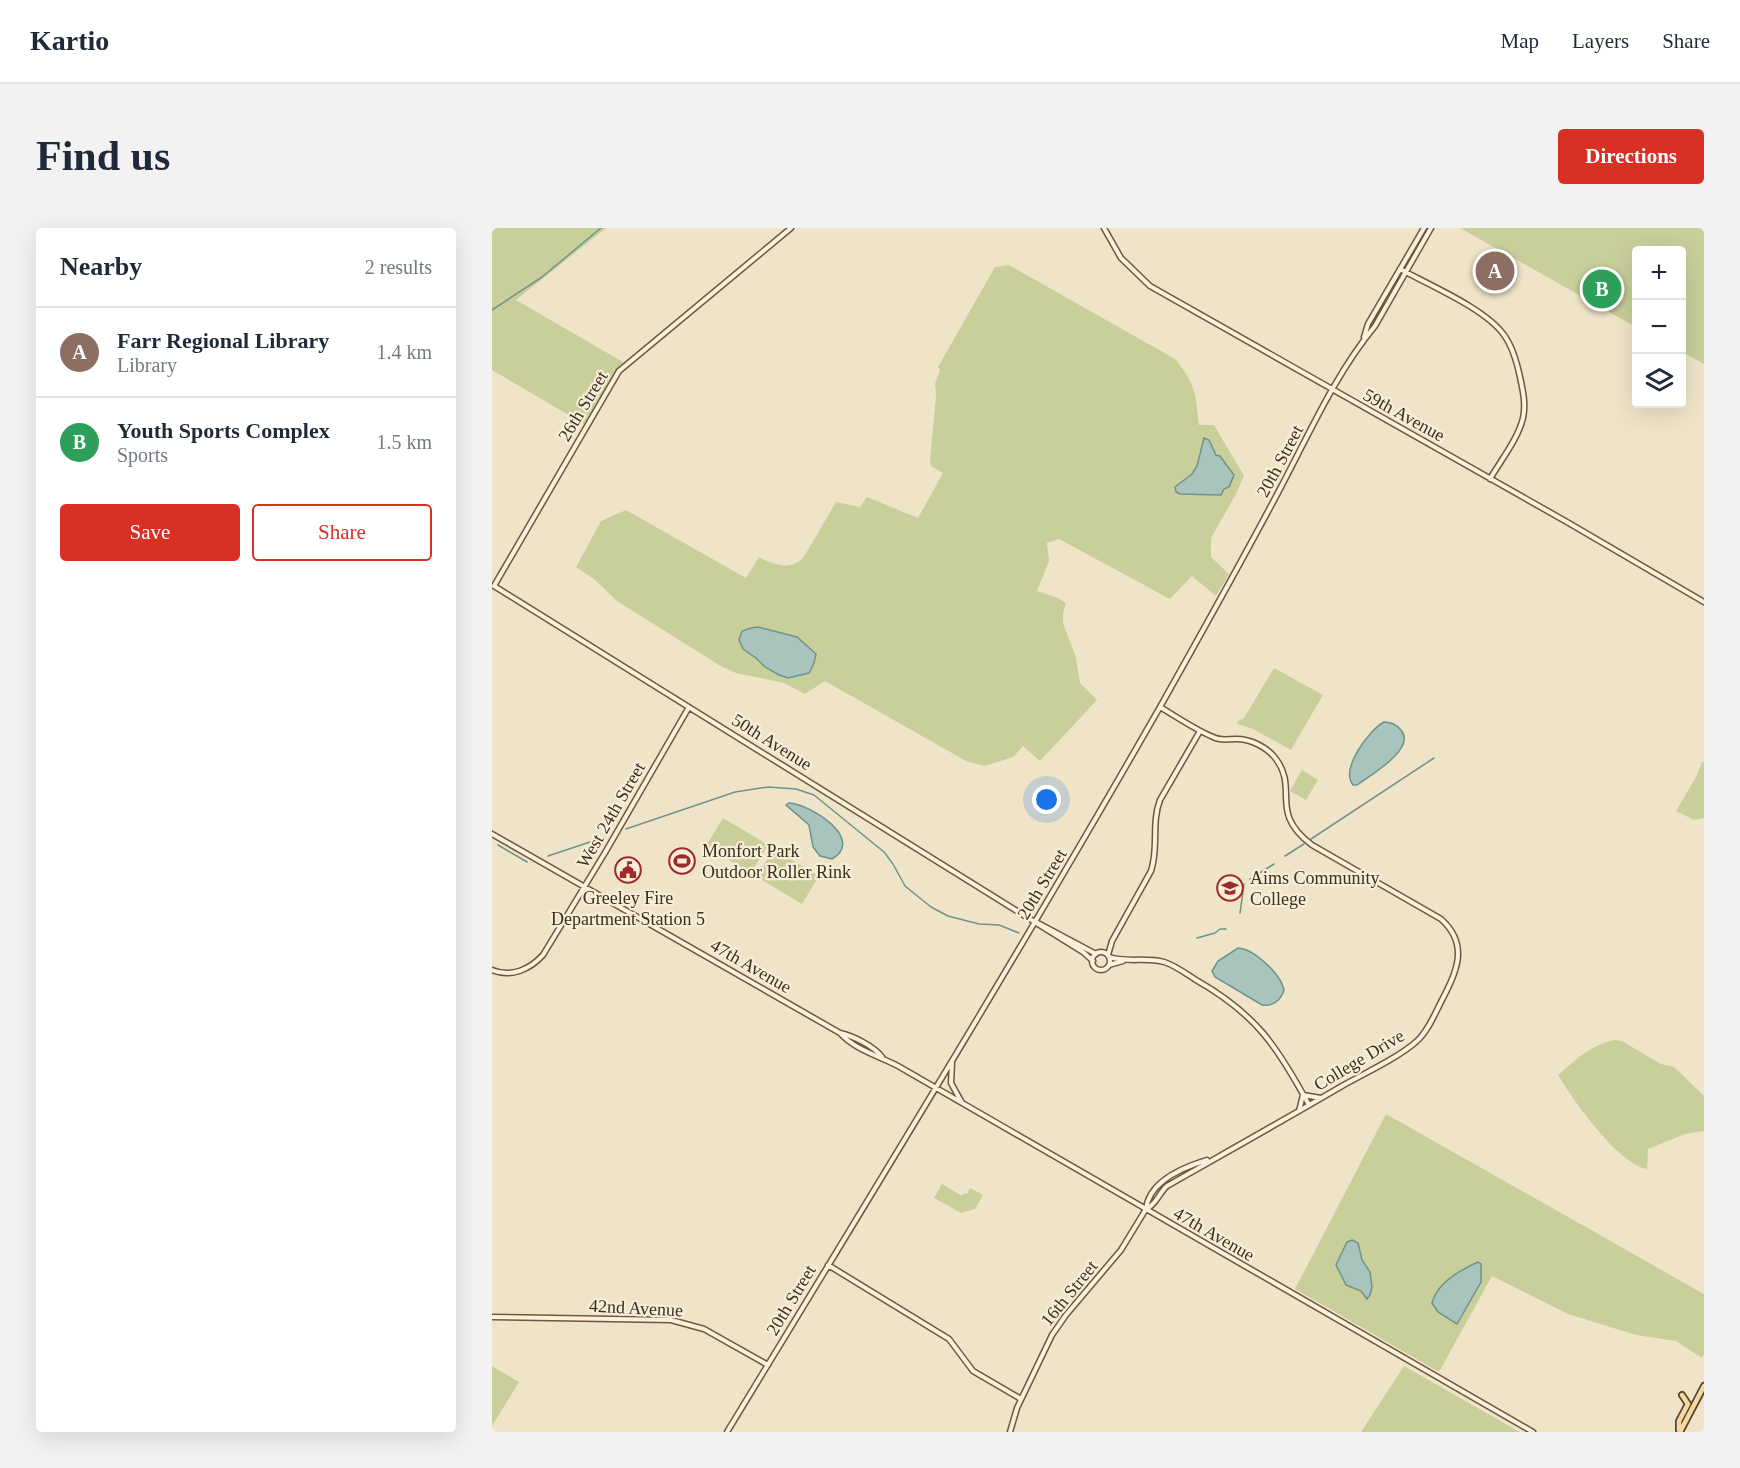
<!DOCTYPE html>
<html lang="en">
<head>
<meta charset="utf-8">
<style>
	body { margin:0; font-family:Georgia,serif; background:#f2f2f3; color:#1f2937 }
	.controls { position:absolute; right:18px; top:18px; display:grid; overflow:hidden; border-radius:6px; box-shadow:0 6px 24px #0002 }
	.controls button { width:54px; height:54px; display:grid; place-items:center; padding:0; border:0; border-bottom:2px solid #e0e1e3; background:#fff; color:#1f2937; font:30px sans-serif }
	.you { position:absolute; left:555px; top:572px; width:21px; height:21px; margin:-15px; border:4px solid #fff; border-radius:50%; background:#1a73e8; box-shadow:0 0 0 9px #1a73e833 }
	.badge { display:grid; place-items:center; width:39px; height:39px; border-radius:50%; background:#d93025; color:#fff; font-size:20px; font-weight:700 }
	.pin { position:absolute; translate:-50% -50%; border:3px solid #fff; box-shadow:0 2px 6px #0006 }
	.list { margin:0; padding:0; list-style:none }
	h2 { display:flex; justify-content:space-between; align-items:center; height:78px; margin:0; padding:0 24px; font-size:26px }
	h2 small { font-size:20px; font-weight:400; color:#747a83 }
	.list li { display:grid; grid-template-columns:39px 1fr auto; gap:18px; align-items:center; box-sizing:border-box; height:90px; padding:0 24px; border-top:2px solid #e0e1e3 }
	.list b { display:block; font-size:22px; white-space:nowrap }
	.list p { margin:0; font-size:20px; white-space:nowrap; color:#747a83 }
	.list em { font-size:20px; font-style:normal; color:#747a83 }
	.actions { display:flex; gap:12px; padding:18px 24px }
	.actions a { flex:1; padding:14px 0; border:2px solid #d93025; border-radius:6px; text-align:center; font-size:21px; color:#d93025 }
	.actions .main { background:#d93025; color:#fff }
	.icon { flex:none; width:33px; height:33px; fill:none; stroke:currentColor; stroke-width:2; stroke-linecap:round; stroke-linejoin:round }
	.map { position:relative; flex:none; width:1212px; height:1204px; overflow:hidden; border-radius:6px }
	header { display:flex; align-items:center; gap:36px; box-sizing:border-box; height:84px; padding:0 30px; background:#fff; border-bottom:2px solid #e0e1e3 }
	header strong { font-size:28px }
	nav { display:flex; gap:33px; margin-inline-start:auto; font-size:21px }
	.intro { display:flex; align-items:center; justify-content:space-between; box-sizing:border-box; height:144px; padding:0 36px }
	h1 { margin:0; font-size:42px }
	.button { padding:15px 27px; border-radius:6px; background:#d93025; color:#fff; font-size:21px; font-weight:700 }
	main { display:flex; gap:36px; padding:0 36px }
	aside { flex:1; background:#fff; border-radius:6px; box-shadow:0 6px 24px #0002 }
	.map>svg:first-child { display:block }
</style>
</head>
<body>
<header>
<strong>Kartio</strong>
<nav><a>Map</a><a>Layers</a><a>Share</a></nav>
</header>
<div class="intro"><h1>Find us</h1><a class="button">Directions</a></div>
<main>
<aside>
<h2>Nearby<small>2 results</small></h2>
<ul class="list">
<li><span class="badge" style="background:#8d6e63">A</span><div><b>Farr Regional Library</b><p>Library</p></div><em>1.4 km</em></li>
<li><span class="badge" style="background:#2e9e5b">B</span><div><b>Youth Sports Complex</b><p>Sports</p></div><em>1.5 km</em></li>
</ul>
<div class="actions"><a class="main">Save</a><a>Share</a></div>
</aside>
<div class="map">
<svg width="1212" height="1204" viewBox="0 0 1212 1204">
	<rect width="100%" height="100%" fill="#f0e4c8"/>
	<!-- green -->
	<path fill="#c9cf9b" d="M2,0H114L24,72L131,134L125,141L92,196L0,142V3Z
		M968,0H1212V136L1190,124V22H1144V99Z
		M517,37L683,131C703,155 704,166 707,197H722L752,248L743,268L719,310V329L737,346L724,368L700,348L678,371L567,311L555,315L557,333L545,363L566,370L574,375L571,386V395L584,430L588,455L605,472L548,533L531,518L521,529L493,538L474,533L333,453L313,466L292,455L244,445L227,437L125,373L102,351L84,339L109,293L134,282L254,350L267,329C284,337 300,344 313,327L344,274L368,279L375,269L426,290L451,245L439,238L438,233L444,168L443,156L448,142L446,139L503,39Z
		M782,440L831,467L799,522L761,501L745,496L746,493L752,490Z
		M1210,534H1212V590L1202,592L1184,583L1204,549Z
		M810,542L826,552L814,572L798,563Z
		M231,590L276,617L259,645L214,618Z
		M281,621L327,648L310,676L265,649Z
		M1123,812L1130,813L1169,836L1182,839L1212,868V903L1193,906L1156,921L1155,941C1126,936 1081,872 1066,847C1083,833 1099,816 1123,812Z
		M894,886L1212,1066V1126L1210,1130L1184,1113L1144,1107L1076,1086L1000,1048L947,1144L803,1061Z
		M450,956L470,968L472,965L475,966L478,960L491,967L483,981L469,985L442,970Z
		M0,1138L27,1154L0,1198Z
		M912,1138L1028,1204H869Z"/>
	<!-- water -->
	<path fill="#a9c4bc" stroke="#6f938a" stroke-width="1.5" d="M712,210L717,212L724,227L728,228L742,247L737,259L732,261L729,267L688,266L684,264L683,259L700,246L705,238Z
		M266,399L305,409L324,426L322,435L317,445L296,450L287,447L273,439L264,430L251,421L247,412L250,403L259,400Z
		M892,494C899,494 904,496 909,502C925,521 877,548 865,557H861C848,541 877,502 892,494Z
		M297,575C318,576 374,611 340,631L328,628L321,619L317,597L294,577Z
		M746,720C762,721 789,746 792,762C789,772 781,779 770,777L723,749L720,743L726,733Z
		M860,1012L866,1015L870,1032L878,1044L880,1059L878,1067L875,1071L869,1063L854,1057L844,1037L855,1014Z
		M986,1034L989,1036V1054L965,1096L946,1084L940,1075C945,1055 968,1042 986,1034Z"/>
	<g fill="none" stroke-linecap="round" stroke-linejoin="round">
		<!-- stream -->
		<path stroke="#6f938a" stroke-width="1.5" d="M0,82L50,49L109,0
			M134,601L243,564L276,559L304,561L322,567L392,624L401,636L413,658L439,679L456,688L487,696L507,697L527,705
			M819,611L942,530
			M6,617L35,634
			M56,628L113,609
			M793,628L812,616
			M758,651L782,636
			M748,685L752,656
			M705,710L723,705L728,701H734"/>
		<!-- secondary casing -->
		<g stroke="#6f573f" stroke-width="7">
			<path id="secondary" d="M299,0L127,143L2,358L591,724L601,733
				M612,0L629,30L658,58L1075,294L1212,374
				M908,41C937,57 994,81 1012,107C1021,119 1025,135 1028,149C1031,163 1034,176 1031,190C1026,211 1009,232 998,251
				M872,109L876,96L932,0
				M0,606L348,805C361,808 382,818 390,829
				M544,694L604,726
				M600 733a9 9 0 1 1 18 0a9 9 0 1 1-18 0Z
				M616,727L620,713L659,643C667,620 659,595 668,572L708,503
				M617,729C635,735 654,729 672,734C683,737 694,746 704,752C764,786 785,818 817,877
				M617,737L631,733
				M0,742C20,750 38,741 51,727L114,623L197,479
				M348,805C363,822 387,828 406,838L1041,1204
				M460,835L459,855L469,873
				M807,883L811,867L829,870
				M654,981C664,977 667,965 675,958C733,925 792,892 850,858C873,845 906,830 925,813C935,804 941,790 947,778C962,748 980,719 949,691L820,617C776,584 807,562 784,531C775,519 759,511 744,511C735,511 729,513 721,509C702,501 685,489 668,479
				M336,1037L457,1111L481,1143L529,1171
				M0,1089L179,1092L212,1101L276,1137
				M235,1204C381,964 528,724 668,479C709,406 750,333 789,259C818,204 844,145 883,98L939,0
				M518,1204L525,1180L560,1107L574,1087L629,1022L654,981C657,953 692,939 715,932"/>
		</g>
		<!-- primary casing -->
		<g stroke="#5b4430" stroke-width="8">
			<path id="primary" d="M1187,1202V1193L1196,1176L1190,1167
				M1188,1204L1212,1158"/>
		</g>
		<!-- secondary -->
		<use href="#secondary" stroke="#faf1dc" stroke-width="4"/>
		<!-- primary -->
		<use href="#primary" stroke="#f3d9a0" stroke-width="4.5"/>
	</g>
	<!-- icons -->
	<defs>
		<g id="stadium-ring" transform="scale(1.35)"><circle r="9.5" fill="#f7eed8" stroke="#9e2a2b" stroke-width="1.5"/><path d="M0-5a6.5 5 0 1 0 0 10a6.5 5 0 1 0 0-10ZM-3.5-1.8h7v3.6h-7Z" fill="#9e2a2b"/></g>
		<g id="civic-ring" transform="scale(1.35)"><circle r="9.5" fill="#f7eed8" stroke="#9e2a2b" stroke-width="1.5"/><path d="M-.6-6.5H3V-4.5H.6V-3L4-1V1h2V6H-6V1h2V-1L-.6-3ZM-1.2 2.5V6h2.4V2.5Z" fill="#9e2a2b"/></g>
		<g id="university-ring" transform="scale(1.35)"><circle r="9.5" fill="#f7eed8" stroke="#9e2a2b" stroke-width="1.5"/><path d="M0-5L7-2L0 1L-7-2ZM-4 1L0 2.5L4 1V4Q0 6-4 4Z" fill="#9e2a2b"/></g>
	</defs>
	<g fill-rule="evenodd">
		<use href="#stadium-ring" x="190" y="633"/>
		<use href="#civic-ring" x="136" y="642"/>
		<use href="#university-ring" x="738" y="660"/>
	</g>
	<g text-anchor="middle" stroke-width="4.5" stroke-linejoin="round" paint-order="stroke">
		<!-- street labels -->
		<g font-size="18" fill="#3d2e20" stroke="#f7eed8">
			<text transform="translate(91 178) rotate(-59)" y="6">26th Street</text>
			<text transform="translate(912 187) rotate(29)" y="6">59th Avenue</text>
			<text transform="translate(788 233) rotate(-62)" y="6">20th Street</text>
			<text transform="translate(280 514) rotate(32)" y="6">50th Avenue</text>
			<text transform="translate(119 587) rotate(-60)" y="6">West 24th Street</text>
			<text transform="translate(550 656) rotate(-59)" y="6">20th Street</text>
			<text transform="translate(259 738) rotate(30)" y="6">47th Avenue</text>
			<text transform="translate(867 832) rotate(-31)" y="6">College Drive</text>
			<text transform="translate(722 1006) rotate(30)" y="6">47th Avenue</text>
			<text transform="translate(577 1065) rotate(-51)" y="6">16th Street</text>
			<text transform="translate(299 1072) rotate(-59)" y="6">20th Street</text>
			<text transform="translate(144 1080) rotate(3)" y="6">42nd Avenue</text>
		</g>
		<!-- poi labels -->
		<g font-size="18" fill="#3d2e20" stroke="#f7eed8" text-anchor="start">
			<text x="210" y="629">Monfort Park<tspan x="210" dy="21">Outdoor Roller Rink</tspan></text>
			<text x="758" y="656">Aims Community<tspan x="758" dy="21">College</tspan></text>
			<text x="136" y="676" text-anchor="middle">Greeley Fire<tspan x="136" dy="21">Department Station 5</tspan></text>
		</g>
	</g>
</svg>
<div class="controls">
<button>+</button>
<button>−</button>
<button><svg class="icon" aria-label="layers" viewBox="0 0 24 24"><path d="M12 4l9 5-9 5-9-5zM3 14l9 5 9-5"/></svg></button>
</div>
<div class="you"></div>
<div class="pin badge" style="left:1003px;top:43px;background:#8d6e63">A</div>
<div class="pin badge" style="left:1110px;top:61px;background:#2e9e5b">B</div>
</div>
</main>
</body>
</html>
